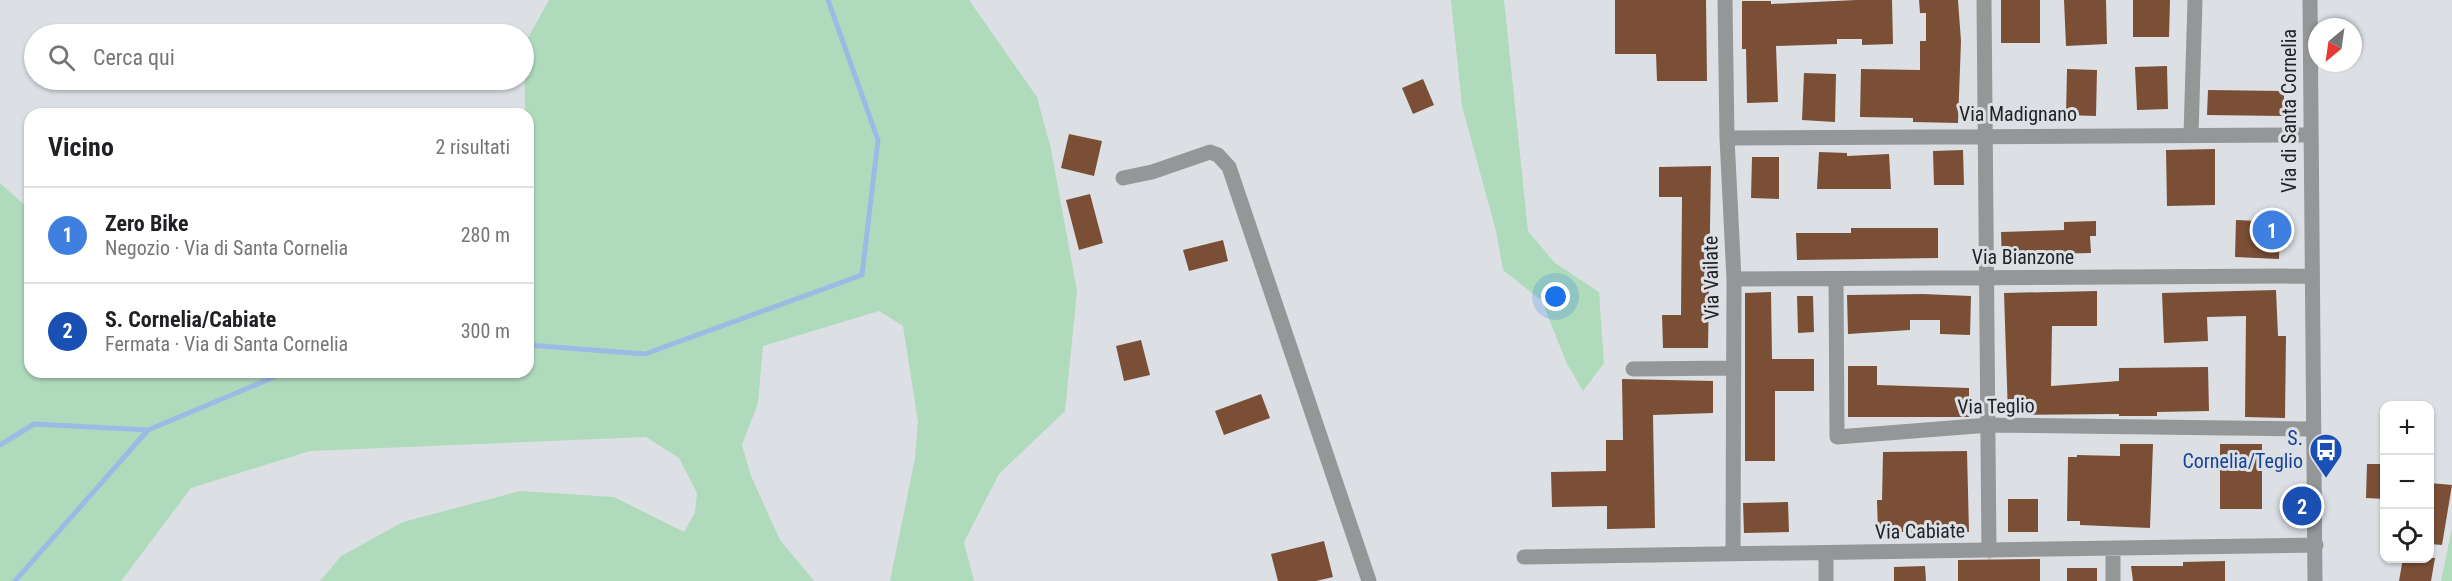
<!DOCTYPE html>
<html lang="it">
<head>
<meta charset="utf-8">
<style>
	body { margin:0; font-family:"Roboto Condensed",sans-serif; background:#f6f6f6; color:#202124 }
	.controls { position:absolute; right:18px; bottom:18px; display:grid; overflow:hidden; border-radius:12px; box-shadow:0 2px 4px #0004 }
	.controls button { width:54px; height:54px; display:grid; place-items:center; padding:0; border:0; border-bottom:2px solid #e0e0e0; background:#fff; color:#202124; font:30px sans-serif }
	.compass { position:absolute; left:2308px; top:18px; width:54px; height:54px; border-radius:50%; background:#fff; box-shadow:0 2px 4px #0004; rotate:209deg }
	.you { position:absolute; left:1556px; top:297px; width:21px; height:21px; margin:-15px; border:4px solid #fff; border-radius:50%; background:#1a73e8; box-shadow:0 0 0 9px #1a73e833 }
	.badge { display:grid; place-items:center; width:39px; height:39px; border-radius:50%; background:#1c8034; color:#fff; font-size:20px; font-weight:700 }
	.pin { position:absolute; translate:-50% -50%; border:3px solid #fff; box-shadow:0 2px 6px #0006 }
	.list { margin:0; padding:0; list-style:none }
	h2 { display:flex; justify-content:space-between; align-items:center; height:78px; margin:0; padding:0 24px; font-size:26px }
	h2 small { font-size:20px; font-weight:400; color:#757577 }
	.list li { display:grid; grid-template-columns:39px 1fr auto; gap:18px; align-items:center; box-sizing:border-box; height:96px; padding:0 24px; border-top:2px solid #e0e0e0 }
	.list b { display:block; font-size:22px; white-space:nowrap }
	.list p { margin:0; font-size:20px; white-space:nowrap; color:#757577 }
	.list em { font-size:20px; font-style:normal; color:#757577 }
	.icon { flex:none; width:33px; height:33px; fill:none; stroke:currentColor; stroke-width:2; stroke-linecap:round; stroke-linejoin:round }
	.map { position:relative; flex:none; width:2452px; height:581px; overflow:hidden }
	.search { position:absolute; background:#fff; box-shadow:0 2px 4px #0004; left:24px; top:24px; width:510px; height:66px; display:flex; align-items:center; gap:15px; box-sizing:border-box; padding:0 21px; border-radius:33px; color:#757577; font-size:22px }
	.panel { position:absolute; background:#fff; box-shadow:0 2px 4px #0004; left:24px; top:108px; width:510px; height:270px; border-radius:18px }
	.map>svg:first-child { display:block }
</style>
</head>
<body>
<div class="map">
<svg width="2452" height="581" viewBox="0 0 2452 581">
	<rect width="100%" height="100%" fill="#dce0e5"/>
	<!-- green -->
	<path fill="#afdabc" d="M549,0H969L1037,97L1051,149L1077,291L1065,411L999,474L964,542L974,581H890L915,458L918,422L903,326L879,311L763,346L758,403L742,445L751,476L780,540L814,581H320L341,556L403,522L520,491L614,497L684,532L695,513L697,493L679,458L646,437L310,451L191,488L121,581H0V183L30,210V372H528V114H525L524,45Z
		M1451,0H1504L1528,231L1555,263L1599,292L1604,363L1583,391L1567,364L1542,301L1503,270L1496,231L1462,106Z
		M2452,528V581H2441Z"/>
	<g fill="none" stroke-linecap="round" stroke-linejoin="round">
		<!-- stream -->
		<path stroke="#9dbae5" stroke-width="5" d="M528,345L645,354L862,275L878,140L828,0
			M0,445L34,424L148,430
			M15,581L148,430L286,372"/>
	</g>
	<!-- building -->
	<path fill="#7a4f36" d="M1615,0H1706L1707,81H1657L1656,54H1615Z
		M1856,0H1892L1893,44L1862,45V39H1837V44L1776,46L1778,102L1747,103L1746,49H1742V1H1771V4Z
		M1919,0H1958L1961,41L1958,123L1913,122V118L1860,117L1861,69L1920,70V41H1926V13H1920Z
		M2001,0H2040V43H2001Z
		M2064,0H2106L2107,44L2066,46Z
		M2133,0H2170L2169,37H2133Z
		M2167,66L2168,109L2137,110L2135,67Z
		M2067,69L2097,70L2096,116L2066,115Z
		M1804,73L1836,74L1835,122L1802,120Z
		M1423,79L1434,105L1413,114L1402,88Z
		M2208,90L2284,91V116L2207,115Z
		M1069,134L1102,141L1094,176L1061,168Z
		M2215,149V205L2167,206L2166,150Z
		M1963,150L1964,185H1934L1933,151Z
		M1819,152L1847,153V156L1889,154L1891,189H1817Z
		M1752,157H1779V199L1751,198Z
		M1711,166L1708,348H1663L1662,315H1681L1682,197H1659V167Z
		M1090,194L1103,243L1079,250L1066,200Z
		M2236,220L2280,222L2279,259L2235,257Z
		M2096,221V236H2090L2091,253L2045,254L2046,260L2002,262L2001,232L2064,230V222Z
		M1851,228H1938V258L1797,260L1796,233H1851Z
		M1223,240L1228,261L1189,271L1183,250Z
		M2276,290L2278,336H2286L2285,418L2245,417L2246,316L2207,317L2208,341L2164,343L2162,293Z
		M2097,291V326H2052L2051,386L2119,381V368L2208,367L2209,411L2157,412V416H2119V414L2008,415L2004,293Z
		M1771,292L1772,359H1814V391H1775V461H1745V293Z
		M1923,294L1971,296L1970,335L1940,334V320H1910V330L1848,334L1847,295Z
		M1797,296H1813L1814,332L1798,333Z
		M1141,340L1150,375L1124,381L1116,346Z
		M1848,366H1877V385L1969,388V417H1848Z
		M1622,379L1713,381V413L1653,415L1655,528L1607,529V506L1552,507L1551,472L1606,471V440H1623Z
		M1261,394L1270,418L1224,435L1215,411Z
		M2120,444H2153L2150,528L2080,525V521H2067L2068,457H2077V455L2120,456Z
		M2220,444H2262V509H2220Z
		M1967,451L1969,532H1878L1877,500H1882L1883,452Z
		M2367,464H2385V499L2366,498Z
		M2430,483L2452,485L2442,545L2430,544Z
		M2008,499H2038V532H2008Z
		M1788,502L1789,532L1744,533L1743,503Z
		M1324,541L1333,577L1316,581H1278L1271,554Z
		M2403,558H2435L2431,581H2399Z
		M2040,559V581H1958V560Z
		M2225,561V581H2133L2131,566H2183V562Z
		M1925,566L1926,581H1894V567Z
		M2067,568H2097V581H2067Z"/>
	<g fill="none" stroke-linecap="round" stroke-linejoin="round">
		<!-- minor -->
		<path stroke="#949797" stroke-width="15" d="M1725,0L1727,138L1734,279L1733,554
			M1984,0L1989,551
			M2310,0L2315,581
			M2191,135L2195,0
			M1727,138L2310,135
			M1123,178L1152,172L1210,152L1218,155L1229,167L1369,581
			M1734,279L2312,276
			M1836,279L1837,437L1989,425L2314,429
			M1633,369L1734,368
			M2113,550V581
			M1524,557L2316,545
			M1826,581V554"/>
	</g>
	<!-- icons -->
	<defs>
		<g id="bus-pin" transform="scale(1.725)"><path d="M0 17L-7.5 6A9.5 9.5 0 1 1 7.5 6Z" fill="#1a4fb4" stroke="#dce0e5"/><path d="M-5-6H5V4H4V6H2V4H-2V6H-4V4H-5ZM-3.5-4V0h7V-4ZM-3.5 1.2v1.5H-2V1.2ZM2 1.2v1.5H3.5V1.2Z" fill="#fff"/></g>
	</defs>
	<g fill-rule="evenodd">
		<use href="#bus-pin" x="2326" y="450"/>
	</g>
	<g text-anchor="middle" stroke-width="6" stroke-linejoin="round" paint-order="stroke">
		<!-- street labels -->
		<g font-size="20" fill="#222326" stroke="#dce0e5">
			<text transform="translate(2289 111) rotate(-90)" y="7">Via di Santa Cornelia</text>
			<text x="2018" y="121">Via Madignano</text>
			<text x="2023" y="264">Via Bianzone</text>
			<text transform="translate(1711 278) rotate(-91)" y="7">Via Vailate</text>
			<text transform="translate(1996 406) rotate(-1)" y="7">Via Teglio</text>
			<text transform="translate(1920 531) rotate(-1)" y="7">Via Cabiate</text>
		</g>
		<!-- transit labels -->
		<g font-size="20" fill="#164399" stroke="#dce0e5" text-anchor="end">
			<text x="2303" y="445">S.<tspan x="2303" dy="23">Cornelia/Teglio</tspan></text>
		</g>
	</g>
</svg>
<div class="controls">
<button>+</button>
<button>−</button>
<button><svg class="icon" aria-label="locate" viewBox="0 0 24 24"><circle cx="12" cy="12" r="6"/><path d="M12 2v4M12 18v4M2 12h4M18 12h4"/></svg></button>
</div>
<svg class="compass" viewBox="-18 -18 36 36"><path d="M0-13l5 13h-10z" fill="#e53935"/><path d="M0 13l5-13h-10z" fill="#757577"/></svg>
<div class="you"></div>
<div class="pin badge" style="left:2272px;top:230px;background:#3f7fe0">1</div>
<div class="pin badge" style="left:2302px;top:506px;background:#1a4fb4">2</div>
<div class="search"><svg class="icon" aria-label="search" viewBox="0 0 24 24"><circle cx="10" cy="10" r="6"/><path d="M15 15l6 6"/></svg>Cerca qui</div>
<section class="panel">
<h2>Vicino<small>2 risultati</small></h2>
<ul class="list">
<li><span class="badge" style="background:#3f7fe0">1</span><div><b>Zero Bike</b><p>Negozio · Via di Santa Cornelia</p></div><em>280 m</em></li>
<li><span class="badge" style="background:#1a4fb4">2</span><div><b>S. Cornelia/Cabiate</b><p>Fermata · Via di Santa Cornelia</p></div><em>300 m</em></li>
</ul>
</section>
</div>
</body>
</html>
